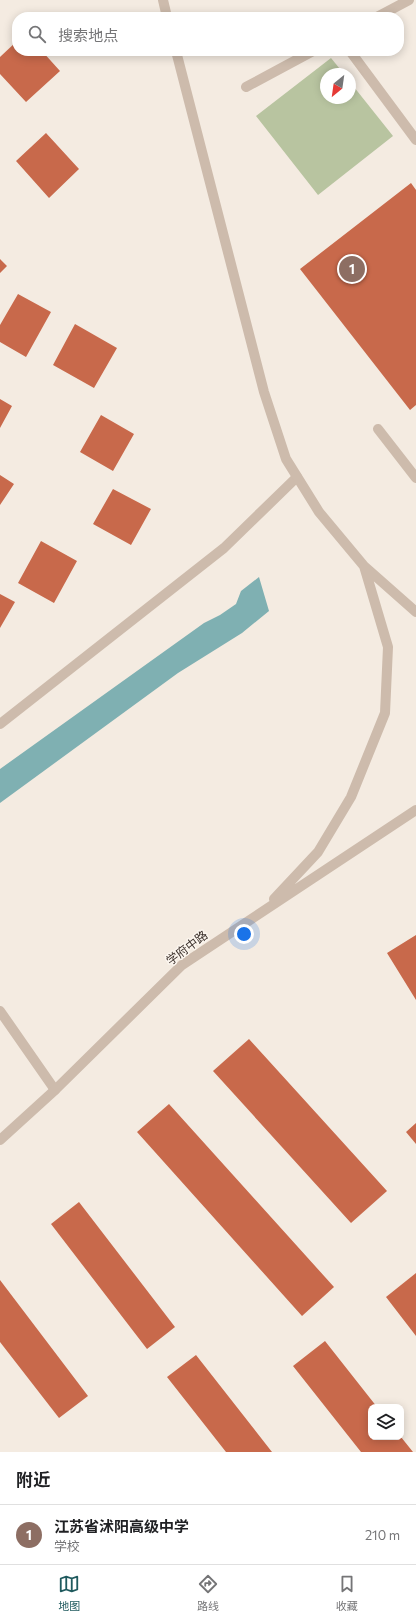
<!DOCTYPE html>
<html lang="zh">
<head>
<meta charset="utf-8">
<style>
	body { margin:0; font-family:Commissioner,"Noto Sans SC",sans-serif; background:#f6f6f6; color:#202124 }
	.controls { position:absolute; right:12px; bottom:12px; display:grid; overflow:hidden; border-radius:8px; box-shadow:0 2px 10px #0003 }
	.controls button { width:36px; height:36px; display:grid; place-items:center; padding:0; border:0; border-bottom:1px solid #e0e0e0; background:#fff; color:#202124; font:20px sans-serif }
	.compass { position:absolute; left:320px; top:68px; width:36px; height:36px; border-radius:50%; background:#fff; box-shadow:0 2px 10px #0003; rotate:209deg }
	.you { position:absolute; left:244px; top:934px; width:14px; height:14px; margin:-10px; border:3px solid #fff; border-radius:50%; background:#1a73e8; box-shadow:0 0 0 6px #1a73e833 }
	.badge { display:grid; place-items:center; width:26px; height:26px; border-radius:50%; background:#1f5a5e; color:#fff; font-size:13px; font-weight:700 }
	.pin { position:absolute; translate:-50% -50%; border:2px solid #fff; box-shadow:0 1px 4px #0006 }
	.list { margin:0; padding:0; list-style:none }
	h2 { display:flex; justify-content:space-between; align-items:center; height:52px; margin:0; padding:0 16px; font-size:17px }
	h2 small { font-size:13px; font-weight:400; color:#757577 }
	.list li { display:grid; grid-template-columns:26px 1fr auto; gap:12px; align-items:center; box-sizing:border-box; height:60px; padding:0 16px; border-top:1px solid #e0e0e0 }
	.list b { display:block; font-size:15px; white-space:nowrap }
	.list p { margin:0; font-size:13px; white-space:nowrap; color:#757577 }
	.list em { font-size:13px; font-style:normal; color:#757577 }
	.icon { flex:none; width:22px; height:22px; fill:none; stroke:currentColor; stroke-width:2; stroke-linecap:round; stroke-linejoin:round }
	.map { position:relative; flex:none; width:416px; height:1452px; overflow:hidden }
	.search { position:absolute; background:#fff; box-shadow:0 2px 10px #0003; left:12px; right:12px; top:12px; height:44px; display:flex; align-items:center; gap:10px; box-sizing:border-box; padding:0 14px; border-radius:16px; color:#757577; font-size:15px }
	.sheet { height:112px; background:#fff }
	nav { display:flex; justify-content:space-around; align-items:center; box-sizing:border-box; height:56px; border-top:1px solid #e0e0e0; background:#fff; font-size:11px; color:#757577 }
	nav a { display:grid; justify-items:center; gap:2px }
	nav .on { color:#1f5a5e }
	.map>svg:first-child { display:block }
</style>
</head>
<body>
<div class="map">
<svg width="416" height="1452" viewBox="0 0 416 1452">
	<rect width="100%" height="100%" fill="#f4ebe1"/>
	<!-- green -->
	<path fill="#b8c4a0" d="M331,58L344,74H326V98H350V82L393,136L318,195L256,116Z"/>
	<!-- water -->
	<path fill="#7fb0b2" d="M259,577L269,611L242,633L178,673L0,803V769L204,623L220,615L236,604L241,591Z"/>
	<!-- building -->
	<path fill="#c8694b" d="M17,41V51H42L60,71L26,102L0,74V57Z
		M46,133L79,169L49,198L16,161Z
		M411,183L416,190V405L410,410L300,269Z
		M0,259L7,266L0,273Z
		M18,294L51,312L26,357L0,342V325Z
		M75,324L117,348L94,388L53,365Z
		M0,399L12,406L0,428Z
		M101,415L134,434L113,471L80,452Z
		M0,475L14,484L0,505Z
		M113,489L151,509L131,545L93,524Z
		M41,541L77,561L54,603L18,583Z
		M0,594L15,602L0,628Z
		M416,935V1000L387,953Z
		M249,1039L387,1191L351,1223L213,1071Z
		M169,1104L334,1287L302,1316L137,1132Z
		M416,1123V1144L406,1132Z
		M79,1202L175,1327L147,1349L51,1224Z
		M416,1273V1336L386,1297Z
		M0,1280L88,1396L59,1418L0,1342Z
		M325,1341L377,1407H371V1437H401L413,1452H361L293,1366Z
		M196,1355L272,1452H226L167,1377Z"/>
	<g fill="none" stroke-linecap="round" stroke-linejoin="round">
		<!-- service -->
		<path stroke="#cdbbac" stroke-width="10" d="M377,17L409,0
			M350,51L416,140
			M246,87L313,51
			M378,429L416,478"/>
		<!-- minor -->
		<path stroke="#cdbbac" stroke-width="10" d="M0,724L224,548L297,477
			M0,1011L55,1090"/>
		<!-- tertiary -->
		<path stroke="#cdbbac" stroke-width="10" d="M163,0L167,17
			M176,51L264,392L286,459L319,512L364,566L416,612
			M274,899L318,852L351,797L385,713L388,647L364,566
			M0,1140L55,1090L182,965L416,810"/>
	</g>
	<g text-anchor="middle" stroke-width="3" stroke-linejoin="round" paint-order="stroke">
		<!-- street labels -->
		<g font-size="12" fill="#3b302b" stroke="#fbf5ee">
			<text transform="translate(187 948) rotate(-37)" y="4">学府中路</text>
		</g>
	</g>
</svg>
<div class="controls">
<button><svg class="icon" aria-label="layers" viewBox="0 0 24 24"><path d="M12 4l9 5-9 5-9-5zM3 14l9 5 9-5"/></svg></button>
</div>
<svg class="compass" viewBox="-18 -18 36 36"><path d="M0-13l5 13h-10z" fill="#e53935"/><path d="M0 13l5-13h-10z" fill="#757577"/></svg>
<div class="you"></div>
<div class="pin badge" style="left:352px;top:269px;background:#8d6e63">1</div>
<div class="search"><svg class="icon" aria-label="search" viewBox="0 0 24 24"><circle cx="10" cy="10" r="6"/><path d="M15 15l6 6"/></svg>搜索地点</div>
</div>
<section class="sheet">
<h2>附近<small></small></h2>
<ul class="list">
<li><span class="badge" style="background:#8d6e63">1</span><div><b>江苏省沭阳高级中学</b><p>学校</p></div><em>210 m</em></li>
</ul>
</section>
<nav>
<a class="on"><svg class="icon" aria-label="map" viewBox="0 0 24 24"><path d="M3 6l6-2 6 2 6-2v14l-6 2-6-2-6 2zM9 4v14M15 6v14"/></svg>地图</a>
<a><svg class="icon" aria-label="directions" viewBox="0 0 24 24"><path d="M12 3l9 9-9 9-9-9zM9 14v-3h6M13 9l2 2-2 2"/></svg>路线</a>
<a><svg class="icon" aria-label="saved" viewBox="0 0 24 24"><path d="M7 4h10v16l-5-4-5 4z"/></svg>收藏</a>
</nav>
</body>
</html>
